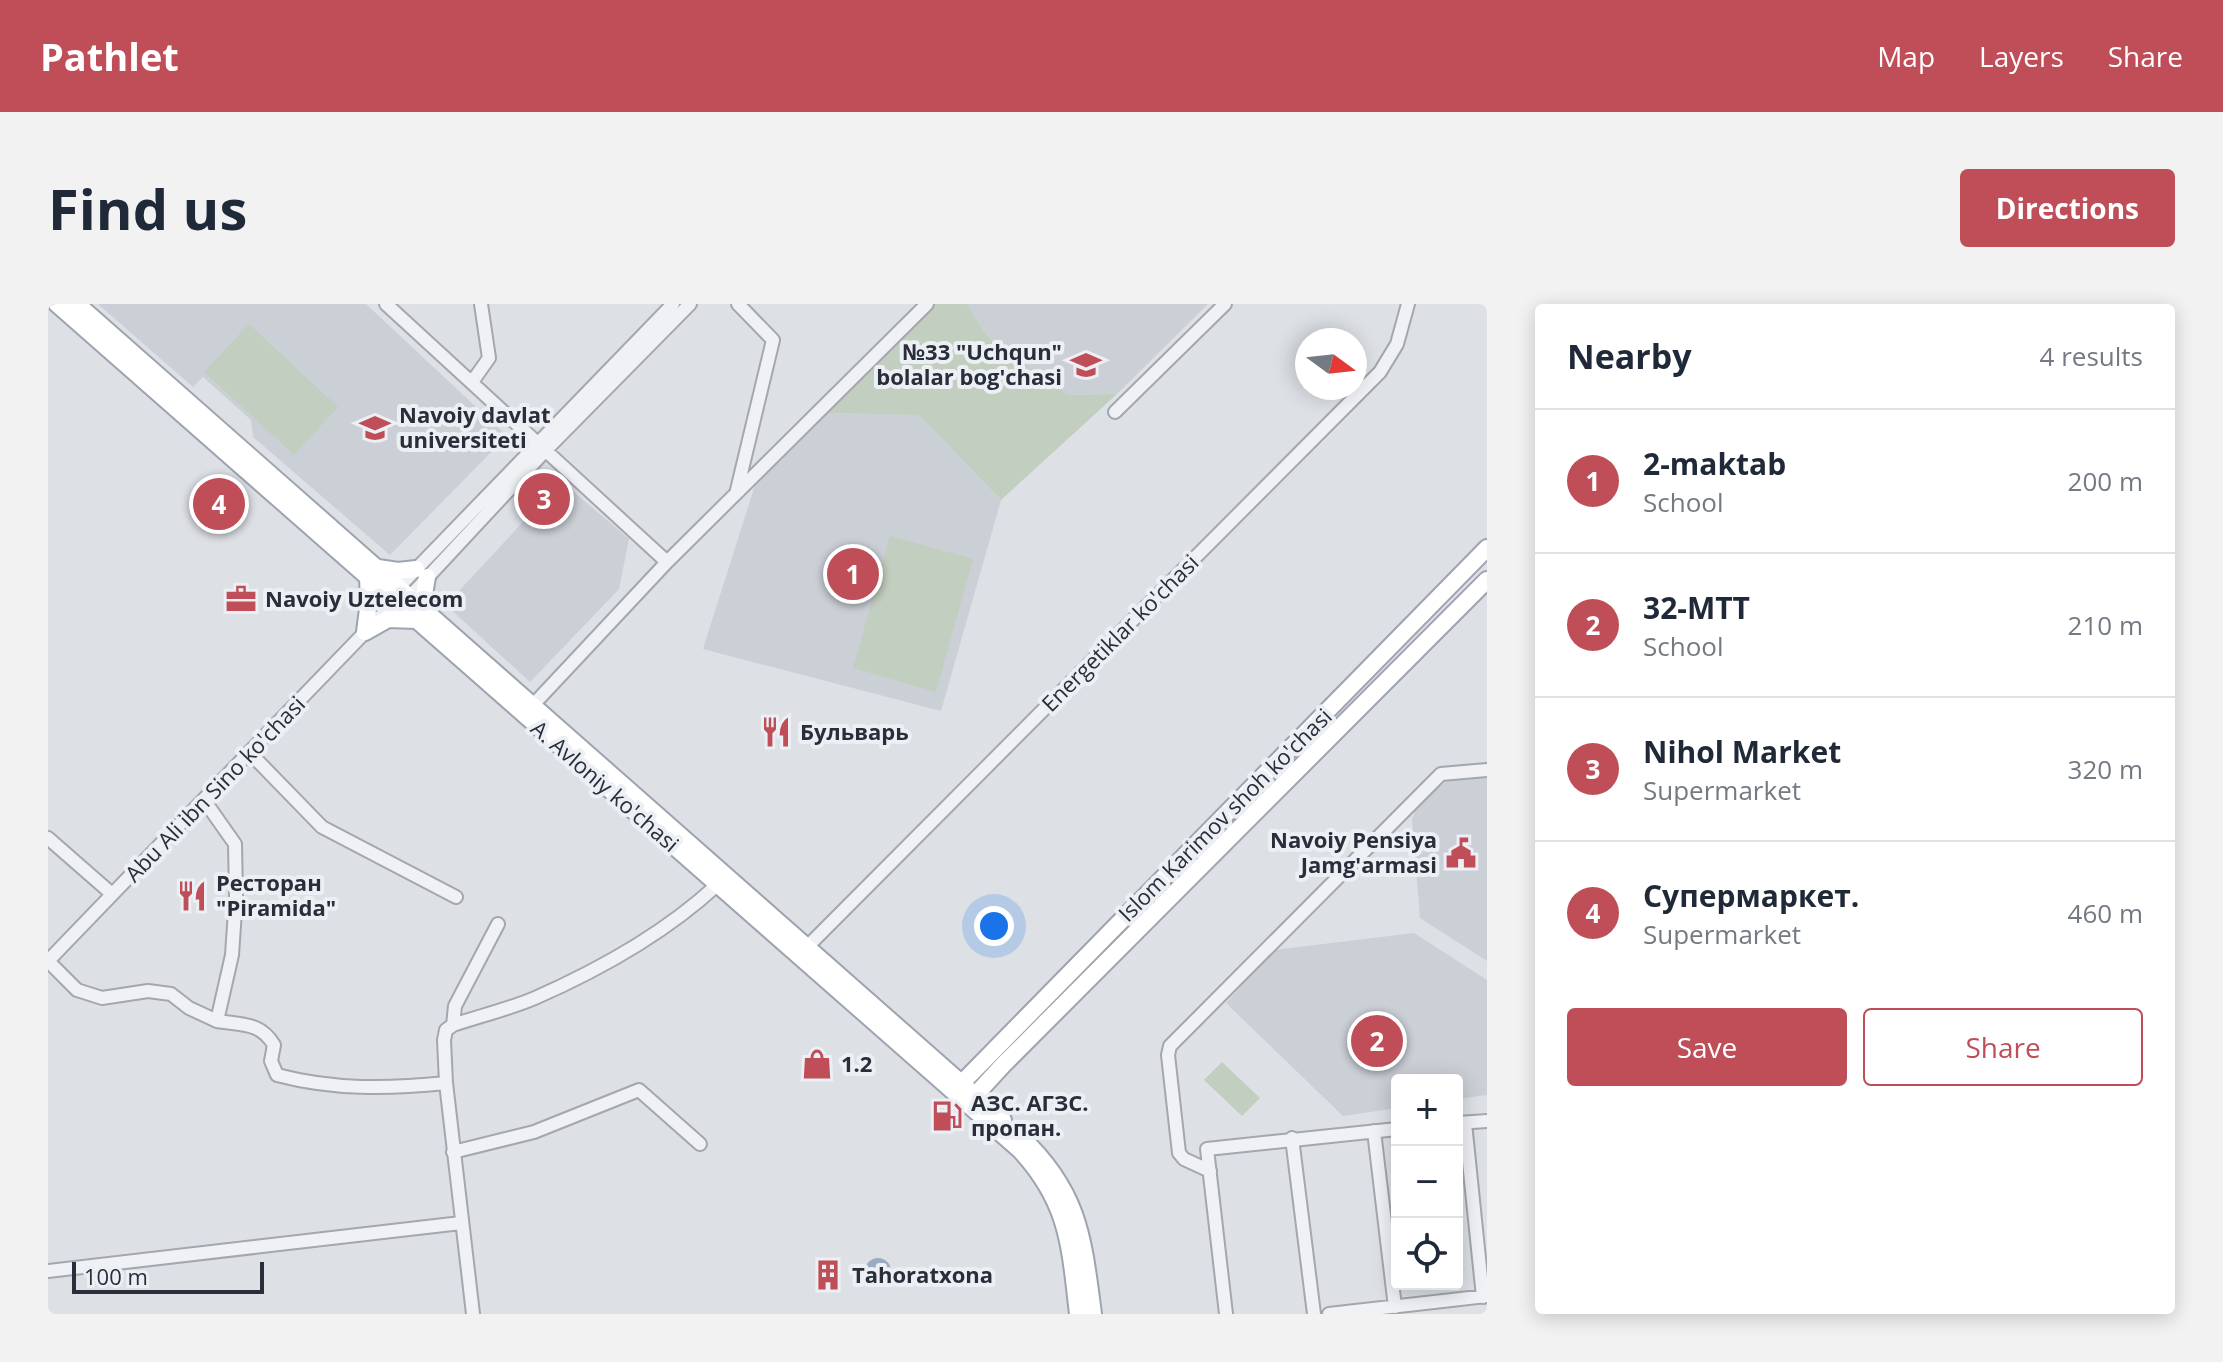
<!DOCTYPE html>
<html lang="en">
<head>
<meta charset="utf-8">
<style>
	body { margin:0; font-family:"Open Sans",sans-serif; background:#f2f2f3; color:#1f2937 }
	.controls { position:absolute; right:24px; bottom:24px; display:grid; overflow:hidden; border-radius:8px; box-shadow:0 4px 20px #0003 }
	.controls button { width:72px; height:72px; display:grid; place-items:center; padding:0; border:0; border-bottom:2px solid #e0e1e3; background:#fff; color:#1f2937; font:40px sans-serif }
	.compass { position:absolute; left:1247px; top:24px; width:72px; height:72px; border-radius:50%; background:#fff; box-shadow:0 4px 20px #0003; rotate:105deg }
	.scale { position:absolute; left:24px; bottom:20px; width:192px; box-sizing:border-box; padding-left:8px; border:4px solid #282e3a; border-top:0; font-size:22px; line-height:28px; white-space:nowrap; color:#282e3a; -webkit-text-stroke:6px #eceff3; paint-order:stroke }
	.you { position:absolute; left:946px; top:622px; width:28px; height:28px; margin:-20px; border:6px solid #fff; border-radius:50%; background:#1a73e8; box-shadow:0 0 0 12px #1a73e833 }
	.badge { display:grid; place-items:center; width:52px; height:52px; border-radius:50%; background:#bf4e59; color:#fff; font-size:26px; font-weight:700 }
	.pin { position:absolute; translate:-50% -50%; border:4px solid #fff; box-shadow:0 2px 8px #0006 }
	.list { margin:0; padding:0; list-style:none }
	h2 { display:flex; justify-content:space-between; align-items:center; height:104px; margin:0; padding:0 32px; font-size:34px }
	h2 small { font-size:26px; font-weight:400; color:#747a83 }
	.list li { display:grid; grid-template-columns:52px 1fr auto; gap:24px; align-items:center; box-sizing:border-box; height:144px; padding:0 32px; border-top:2px solid #e0e1e3 }
	.list b { display:block; font-size:30px; white-space:nowrap }
	.list p { margin:0; font-size:26px; white-space:nowrap; color:#747a83 }
	.list em { font-size:26px; font-style:normal; color:#747a83 }
	.actions { display:flex; gap:16px; padding:24px 32px }
	.actions a { flex:1; padding:18px 0; border:2px solid #bf4e59; border-radius:8px; text-align:center; font-size:28px; color:#bf4e59 }
	.actions .main { background:#bf4e59; color:#fff }
	.icon { flex:none; width:44px; height:44px; fill:none; stroke:currentColor; stroke-width:2; stroke-linecap:round; stroke-linejoin:round }
	.map { position:relative; flex:none; width:1439px; height:1010px; overflow:hidden; border-radius:8px }
	header { display:flex; align-items:center; gap:48px; box-sizing:border-box; height:112px; padding:0 40px; background:#bf4e59; color:#fff }
	header strong { font-size:38px }
	nav { display:flex; gap:44px; margin-inline-start:auto; font-size:28px }
	.intro { display:flex; align-items:center; justify-content:space-between; box-sizing:border-box; height:192px; padding:0 48px }
	h1 { margin:0; font-size:56px }
	.button { padding:20px 36px; border-radius:8px; background:#bf4e59; color:#fff; font-size:28px; font-weight:700 }
	main { display:flex; gap:48px; padding:0 48px }
	aside { flex:1; background:#fff; border-radius:8px; box-shadow:0 4px 20px #0003 }
	.map>svg:first-child { display:block }
</style>
</head>
<body>
<header>
<strong>Pathlet</strong>
<nav><a>Map</a><a>Layers</a><a>Share</a></nav>
</header>
<div class="intro"><h1>Find us</h1><a class="button">Directions</a></div>
<main>
<div class="map">
<svg width="1439" height="1010" viewBox="0 0 1439 1010">
	<rect width="100%" height="100%" fill="#dde0e5"/>
	<!-- built -->
	<path fill="#cbcfd6" d="M50,0H318L459,132L342,251L205,133L203,116L155,73L145,83Z
		M919,0H1160L1069,90L1020,91L939,32Z
		M780,109L871,111L953,196L893,407L655,345L708,178Z
		M513,177L581,235L571,285L482,378L398,301Z
		M1439,472V657L1372,614L1364,516L1369,502L1400,476Z
		M1366,629L1439,676V791L1409,795V776H1349V804L1295,812L1178,699L1226,646Z"/>
	<!-- green -->
	<path fill="#c2cebf" d="M887,0H919L939,32L1020,91L1069,90L953,196L871,111L780,109Z
		M201,20L290,103L246,151L156,68Z
		M842,232L925,255L888,388L805,364Z
		M1174,758L1212,794L1194,812L1156,776Z"/>
	<!-- water -->
	<path fill="#9bacc2" d="M817 967a13 13 0 1 1 26 0a13 13 0 1 1-26 0Z"/>
	<g fill="none" stroke-linecap="round" stroke-linejoin="round">
		<!-- minor casing -->
		<g stroke="#a3a7ae" stroke-width="16">
			<path id="minor" d="M338,0L619,258
				M424,78L441,54L433,0
				M1067,108L1177,0
				M689,186L725,36L690,0
				M346,288L625,0
				M485,401L619,258L879,0
				M202,449L274,523L408,593
				M156,496L187,540L188,592L184,651L169,717C194,721 212,718 226,741L223,757L229,771C286,786 340,785 398,779
				M0,534L64,590
				M760,642L1332,68L1349,40L1360,0
				M0,657L323,322L333,312L353,302L497,147L642,0
				M0,657L29,686L54,694L100,687L123,690L141,704L169,717
				M405,721L407,702L450,620
				M1410,819L1439,817
				M1417,819L1435,993
				M1326,827L1347,1003
				M1244,834L1266,1010
				M405,848L486,828L591,786L652,840
				M1162,867L1136,855L1131,849L1120,751L1122,742L1393,470L1439,466
				M0,967L413,919
				M425,1010L398,779L396,736L398,726L405,721C432,712 461,705 487,694C553,665 616,630 669,581
				M1178,1010L1159,845L1349,825
				M1281,1010L1439,992"/>
		</g>
		<!-- major casing -->
		<g stroke="#9ea4af" stroke-width="20">
			<path id="major" d="M9,0L972,846C1021,899 1022,942 1030,1010
				M29,0L955,816
				M330,264L350,267L368,265
				M320,273L321,297L317,328L340,315L369,316
				M379,308L376,291L379,273
				M907,786L1439,244
				M921,798L955,761L1439,276
				M972,832C1031,887 1035,933 1045,1010"/>
		</g>
		<!-- minor -->
		<use href="#minor" stroke="#eff1f4" stroke-width="12"/>
		<!-- major -->
		<use href="#major" stroke="#fff" stroke-width="16"/>
	</g>
	<!-- icons -->
	<defs>
		<g id="school-bare" transform="scale(2.4)"><path d="M0-5L7-2L0 1L-7-2ZM-4 1L0 2.5L4 1V4Q0 6-4 4Z" fill="#bf4e59" stroke="#eceff3" stroke-width="2.5" paint-order="stroke"/></g>
		<g id="university-bare" transform="scale(2.4)"><path d="M0-5L7-2L0 1L-7-2ZM-4 1L0 2.5L4 1V4Q0 6-4 4Z" fill="#bf4e59" stroke="#eceff3" stroke-width="2.5" paint-order="stroke"/></g>
		<g id="office-bare" transform="scale(2.4)"><path d="M-6-3h4V-5.5h4V-3h4V5H-6ZM-1-4.5V-3h2v-1.5ZM-6 0V1H6V0Z" fill="#bf4e59" stroke="#eceff3" stroke-width="2.5" paint-order="stroke"/></g>
		<g id="restaurant-bare" transform="scale(2.4)"><path d="M-5-6h1v4h1v-4h1v4h1v-4h1v5L-1.5 .5V6h-2V.5L-5-1ZM5-6V6H3V1.5H1.5Q1.5-4 5-6Z" fill="#bf4e59" stroke="#eceff3" stroke-width="2.5" paint-order="stroke"/></g>
		<g id="civic-bare" transform="scale(2.4)"><path d="M-.6-6.5H3V-4.5H.6V-3L4-1V1h2V6H-6V1h2V-1L-.6-3ZM-1.2 2.5V6h2.4V2.5Z" fill="#bf4e59" stroke="#eceff3" stroke-width="2.5" paint-order="stroke"/></g>
		<g id="shop-bare" transform="scale(2.4)"><path d="M-5-2.5h2.3a2.7 3.5 0 0 1 5.4 0H5L5.5 6h-11ZM-1.5-2.5h3a1.5 2.3 0 0 0-3 0Z" fill="#bf4e59" stroke="#eceff3" stroke-width="2.5" paint-order="stroke"/></g>
		<g id="fuel-bare" transform="scale(2.4)"><path d="M-5.5-6h7V0h2V4h1.3V-2.5L3-4.5l.8-.8L6-3V5H2.5V1h-1V6h-7ZM-4.2-4.7v3.2H.2V-4.7Z" fill="#bf4e59" stroke="#eceff3" stroke-width="2.5" paint-order="stroke"/></g>
		<g id="building-bare" transform="scale(2.4)"><path d="M-4-6H4V6H1V3H-1V6H-4ZM-2.5-4.3h1.7v1.8h-1.7ZM.8-4.3h1.7v1.8H.8ZM-2.5-1h1.7V.8h-1.7ZM.8-1h1.7V.8H.8Z" fill="#bf4e59" stroke="#eceff3" stroke-width="2.5" paint-order="stroke"/></g>
	</defs>
	<g fill-rule="evenodd">
		<use href="#school-bare" x="1038" y="61"/>
		<use href="#university-bare" x="327" y="124"/>
		<use href="#office-bare" x="193" y="295"/>
		<use href="#restaurant-bare" x="728" y="428"/>
		<use href="#civic-bare" x="1413" y="549"/>
		<use href="#restaurant-bare" x="144" y="592"/>
		<use href="#shop-bare" x="769" y="760"/>
		<use href="#fuel-bare" x="899" y="812"/>
		<use href="#building-bare" x="780" y="971"/>
	</g>
	<g text-anchor="middle" stroke-width="8" stroke-linejoin="round" paint-order="stroke">
		<!-- poi labels -->
		<g font-size="22" font-weight="bold" fill="#282e3a" stroke="#eceff3" text-anchor="start">
			<text x="1014" y="56" text-anchor="end">№33 "Uchqun"<tspan x="1014" dy="25">bolalar bog'chasi</tspan></text>
			<text x="351" y="119">Navoiy davlat<tspan x="351" dy="25">universiteti</tspan></text>
			<text x="217" y="303">Navoiy Uztelecom</text>
			<text x="752" y="436">Бульварь</text>
			<text x="1389" y="544" text-anchor="end">Navoiy Pensiya<tspan x="1389" dy="25">Jamg'armasi</tspan></text>
			<text x="168" y="587">Ресторан<tspan x="168" dy="25">"Piramida"</tspan></text>
			<text x="793" y="768">1.2</text>
			<text x="923" y="807">АЗС. АГЗС.<tspan x="923" dy="25">пропан.</tspan></text>
			<text x="804" y="979">Tahoratxona</text>
		</g>
		<!-- street labels -->
		<g font-size="22" fill="#282e3a" stroke="#eceff3">
			<text transform="translate(1072 329) rotate(-45)" y="8">Energetiklar ko'chasi</text>
			<text transform="translate(557 482) rotate(41)" y="8">A. Avloniy ko'chasi</text>
			<text transform="translate(167 485) rotate(-46)" y="8">Abu Ali ibn Sino ko'chasi</text>
			<text transform="translate(1177 511) rotate(-45)" y="8">Islom Karimov shoh ko'chasi</text>
		</g>
	</g>
</svg>
<div class="controls">
<button>+</button>
<button>−</button>
<button><svg class="icon" aria-label="locate" viewBox="0 0 24 24"><circle cx="12" cy="12" r="6"/><path d="M12 2v4M12 18v4M2 12h4M18 12h4"/></svg></button>
</div>
<svg class="compass" viewBox="-18 -18 36 36"><path d="M0-13l5 13h-10z" fill="#e53935"/><path d="M0 13l5-13h-10z" fill="#747a83"/></svg>
<div class="scale">100 m</div>
<div class="you"></div>
<div class="pin badge" style="left:805px;top:270px">1</div>
<div class="pin badge" style="left:1329px;top:737px">2</div>
<div class="pin badge" style="left:496px;top:195px">3</div>
<div class="pin badge" style="left:171px;top:200px">4</div>
</div>
<aside>
<h2>Nearby<small>4 results</small></h2>
<ul class="list">
<li><span class="badge">1</span><div><b>2-maktab</b><p>School</p></div><em>200 m</em></li>
<li><span class="badge">2</span><div><b>32-MTT</b><p>School</p></div><em>210 m</em></li>
<li><span class="badge">3</span><div><b>Nihol Market</b><p>Supermarket</p></div><em>320 m</em></li>
<li><span class="badge">4</span><div><b>Супермаркет.</b><p>Supermarket</p></div><em>460 m</em></li>
</ul>
<div class="actions"><a class="main">Save</a><a>Share</a></div>
</aside>
</main>
</body>
</html>
